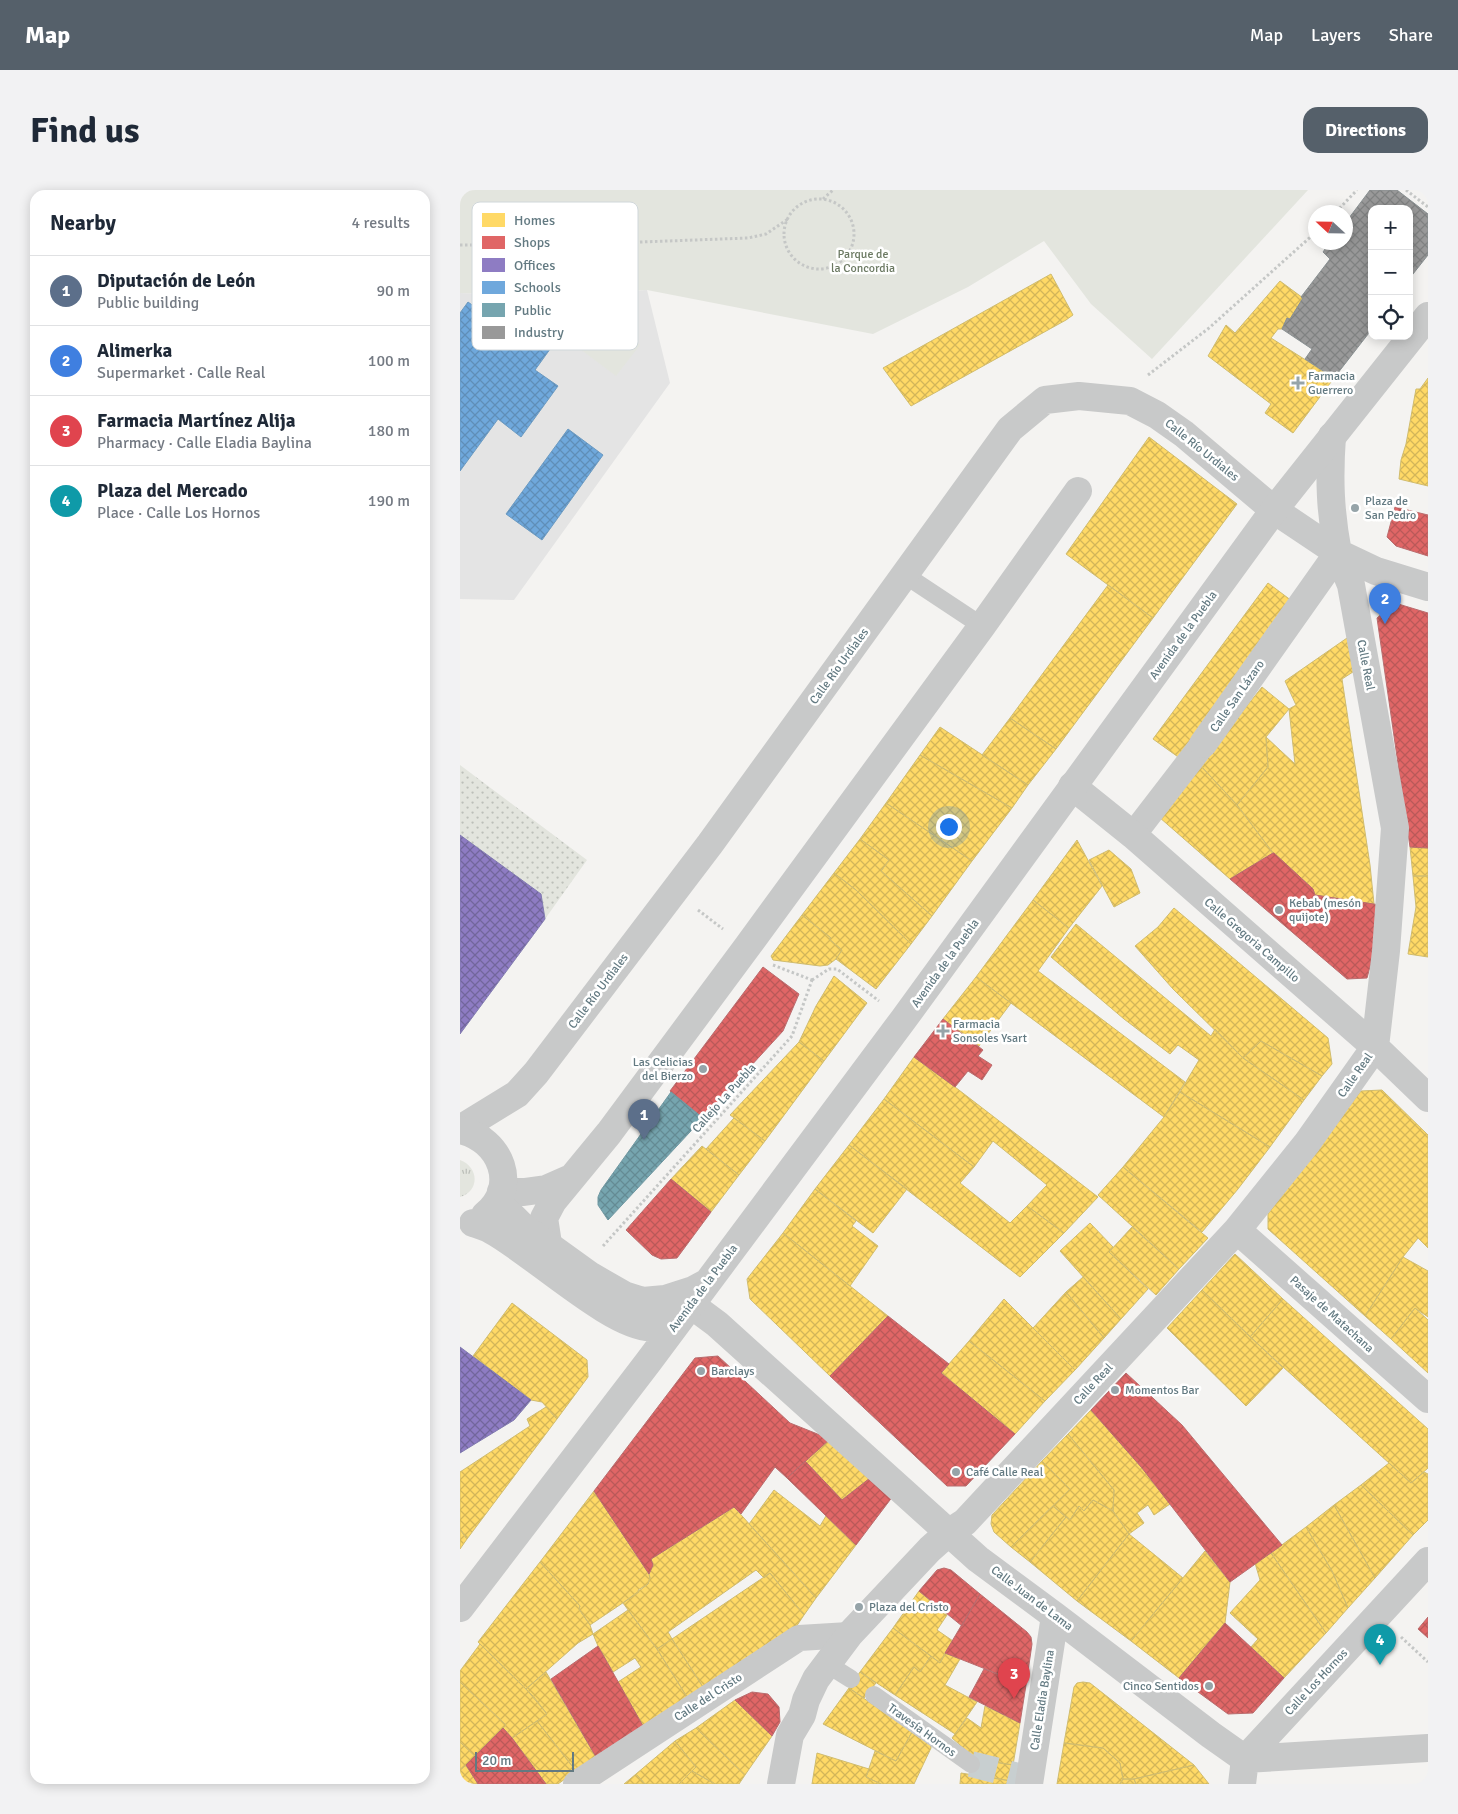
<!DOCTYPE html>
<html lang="en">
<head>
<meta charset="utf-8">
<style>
	body { margin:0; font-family:Signika,sans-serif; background:#f2f2f3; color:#1f2937 }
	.controls { position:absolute; right:15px; top:15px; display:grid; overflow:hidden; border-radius:10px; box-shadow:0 2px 12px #0003 }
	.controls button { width:45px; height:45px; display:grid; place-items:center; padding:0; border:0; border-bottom:1px solid #e0e1e3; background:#fff; color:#1f2937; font:25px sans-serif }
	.compass { position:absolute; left:848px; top:15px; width:45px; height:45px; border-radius:50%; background:#fff; box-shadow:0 2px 12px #0003; rotate:292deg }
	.scale { position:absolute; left:15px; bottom:12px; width:99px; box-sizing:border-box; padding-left:5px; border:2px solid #637a82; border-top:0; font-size:14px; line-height:18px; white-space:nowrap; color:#637a82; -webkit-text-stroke:4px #fff; paint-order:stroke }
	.you { position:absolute; left:488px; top:636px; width:18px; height:18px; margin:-12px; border:4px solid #fff; border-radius:50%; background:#1a73e8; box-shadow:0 0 0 8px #1a73e833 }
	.badge { display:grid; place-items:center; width:32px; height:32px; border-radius:50%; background:#55606a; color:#fff; font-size:16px; font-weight:700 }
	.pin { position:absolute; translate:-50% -41px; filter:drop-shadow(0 1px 2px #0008) }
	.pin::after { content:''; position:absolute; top:26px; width:18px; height:15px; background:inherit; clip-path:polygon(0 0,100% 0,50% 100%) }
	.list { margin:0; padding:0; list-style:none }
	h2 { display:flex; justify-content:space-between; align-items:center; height:65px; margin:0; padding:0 20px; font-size:21px }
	h2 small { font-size:16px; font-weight:400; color:#747a83 }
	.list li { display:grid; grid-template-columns:32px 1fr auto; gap:15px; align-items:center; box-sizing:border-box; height:70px; padding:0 20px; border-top:1px solid #e0e1e3 }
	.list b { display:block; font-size:19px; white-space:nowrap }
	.list p { margin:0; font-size:16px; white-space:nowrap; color:#747a83 }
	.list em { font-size:16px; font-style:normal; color:#747a83 }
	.icon { flex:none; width:28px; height:28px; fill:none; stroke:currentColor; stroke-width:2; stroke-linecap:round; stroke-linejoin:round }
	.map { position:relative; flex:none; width:968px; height:1594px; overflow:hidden; border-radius:15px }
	header { display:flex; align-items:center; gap:30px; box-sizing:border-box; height:70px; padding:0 25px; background:#55606a; color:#fff }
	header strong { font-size:24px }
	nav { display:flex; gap:28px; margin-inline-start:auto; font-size:18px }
	.intro { display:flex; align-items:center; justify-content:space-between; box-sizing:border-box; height:120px; padding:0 30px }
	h1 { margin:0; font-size:35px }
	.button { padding:12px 22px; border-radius:15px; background:#55606a; color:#fff; font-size:18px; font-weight:700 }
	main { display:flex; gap:30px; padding:0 30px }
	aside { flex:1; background:#fff; border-radius:15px; box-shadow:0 2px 12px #0003 }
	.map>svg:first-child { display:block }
</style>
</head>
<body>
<header>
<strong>Map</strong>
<nav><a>Map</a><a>Layers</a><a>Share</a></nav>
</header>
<div class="intro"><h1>Find us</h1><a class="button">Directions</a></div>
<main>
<aside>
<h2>Nearby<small>4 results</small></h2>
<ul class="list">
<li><span class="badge" style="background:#5c6f8a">1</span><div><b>Diputación de León</b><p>Public building</p></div><em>90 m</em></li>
<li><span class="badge" style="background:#3f7fe0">2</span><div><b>Alimerka</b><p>Supermarket · Calle Real</p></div><em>100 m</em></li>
<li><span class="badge" style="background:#e0444e">3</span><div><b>Farmacia Martínez Alija</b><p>Pharmacy · Calle Eladia Baylina</p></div><em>180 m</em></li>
<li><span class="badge" style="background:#0f9aa8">4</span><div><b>Plaza del Mercado</b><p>Place · Calle Los Hornos</p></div><em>190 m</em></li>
</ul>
</aside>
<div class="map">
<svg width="968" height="1594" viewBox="0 0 968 1594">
	<defs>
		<pattern id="grass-tufts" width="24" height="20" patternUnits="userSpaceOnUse" patternTransform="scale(1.25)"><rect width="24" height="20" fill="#e3e5de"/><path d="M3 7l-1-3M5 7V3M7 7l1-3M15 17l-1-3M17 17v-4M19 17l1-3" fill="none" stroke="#bcbfb9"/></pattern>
		<pattern id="garden-dots" width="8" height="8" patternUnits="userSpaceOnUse" patternTransform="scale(1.25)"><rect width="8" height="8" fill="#e3e5de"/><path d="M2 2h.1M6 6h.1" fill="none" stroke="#bcbfb9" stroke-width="1.8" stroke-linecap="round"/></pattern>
		<pattern id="homes-cross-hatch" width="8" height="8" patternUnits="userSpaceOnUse" patternTransform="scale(1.25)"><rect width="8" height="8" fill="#ffd966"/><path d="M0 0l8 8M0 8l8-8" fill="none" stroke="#d2b559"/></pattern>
		<pattern id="shops-cross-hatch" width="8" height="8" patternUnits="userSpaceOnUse" patternTransform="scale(1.25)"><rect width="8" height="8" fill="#e06666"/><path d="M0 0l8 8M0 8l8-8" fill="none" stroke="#b95959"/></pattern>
		<pattern id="offices-cross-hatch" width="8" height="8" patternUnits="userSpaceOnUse" patternTransform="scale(1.25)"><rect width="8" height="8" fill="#8e7cc3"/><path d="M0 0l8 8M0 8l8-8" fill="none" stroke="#72669c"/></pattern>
		<pattern id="schools-cross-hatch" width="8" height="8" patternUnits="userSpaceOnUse" patternTransform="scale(1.25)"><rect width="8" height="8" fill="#6fa8dc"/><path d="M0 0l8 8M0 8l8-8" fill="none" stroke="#5f8eb8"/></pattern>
		<pattern id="public-cross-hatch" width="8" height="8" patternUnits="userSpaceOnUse" patternTransform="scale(1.25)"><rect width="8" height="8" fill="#76a5af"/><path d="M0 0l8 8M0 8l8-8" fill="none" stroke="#648b94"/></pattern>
		<pattern id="industry-cross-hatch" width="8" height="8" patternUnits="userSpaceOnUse" patternTransform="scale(1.25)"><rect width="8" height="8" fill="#999"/><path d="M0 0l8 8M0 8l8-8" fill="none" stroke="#808282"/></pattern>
	</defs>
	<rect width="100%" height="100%" fill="#f4f3f1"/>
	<!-- built -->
	<path fill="#e4e4e4" d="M187,100L210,193L54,410L0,409V103L82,106Z"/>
	<!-- grass -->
	<path fill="url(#grass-tufts)" d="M0,970C19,977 20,1001 0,1007Z"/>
	<!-- park -->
	<path fill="#e3e5de" d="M0,0H848L692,169L631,114L584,51L508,97L413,144L187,100L82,106L0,103Z
		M131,119L180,155L156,186L108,150Z"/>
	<!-- garden -->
	<path fill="url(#garden-dots)" d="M0,575L127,670L85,729L80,704L0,645Z"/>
	<!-- homes -->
	<path fill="url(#homes-cross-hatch)" stroke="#d0bc6e" d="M591,84L613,125L606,130L451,216L423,178Z
		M820,91L843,108L830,129L827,128L822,139H818L811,148L874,188L833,243L805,223L811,214L748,166L766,135L775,143Z
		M968,188V296L939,289L941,270L946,254L956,199H960Z
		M689,247L777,314L693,428L606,364Z
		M808,393L836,414L721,569L693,549Z
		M648,395L693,428L596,559L550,528Z
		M887,448L896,480L882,489L910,675L914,714L855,705L853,699L814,663H813L777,615L808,577L806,547L835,574L829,519L836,515L825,491Z
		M802,497L829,519L806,547L808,577L777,615L740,575Z
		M550,528L596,559L568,595L522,565Z
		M480,537L568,595L552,618L460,565Z
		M460,565L552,618L512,671L426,613Z
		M740,575L777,615L813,663L770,689L699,627Z
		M426,613L512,671L472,726L421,681L429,670L400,649Z
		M400,649L429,670L421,681L472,726L451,754L396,700L374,683Z
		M617,650L642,696L609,738L573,710Z
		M950,657L968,658V686H953Z
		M649,660L671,679L680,703L654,717L629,670Z
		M374,683L396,700L451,754L416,799L376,769L382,760L369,749L371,748L342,725Z
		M953,686H968V767L948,764L956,717Z
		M573,710L609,738L578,781L725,892L704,927L516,787Z
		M714,718L868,848L872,874L862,886L801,851L783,868L713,799L675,756L698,737Z
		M342,725L371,748L369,749L382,760L376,769L368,775L360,776L313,770L311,766Z
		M616,734L751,846L755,839L783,868L844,910L810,957L720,902L739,870L718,855L710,864L664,829L591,767Z
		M374,786L407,813L364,871L339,852L356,816Z
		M516,787L551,813L519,856L483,829Z
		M801,851L862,886L844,910L783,868Z
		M339,852L364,871L305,951L270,925Z
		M454,867L495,897L638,1007L604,1043L567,1016L587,995L533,951L514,977L424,909Z
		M922,900L968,945V1058L958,1048L943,1067L905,1126L808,1039V1024L901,901Z
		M720,902L810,957L778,999L742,1042L663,977L704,927Z
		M424,909L514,977L500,993L550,1033L567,1016L604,1043L560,1087L389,955Z
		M274,928L305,951L279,985L246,959Z
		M389,955L447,999L413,1043L355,999Z
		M242,956L279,985L251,1022L211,989Z
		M663,977L748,1048L719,1079L638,1005Z
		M355,999L396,1031L392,1036L418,1056L390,1096L323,1043Z
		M630,1033L653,1057L649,1062L688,1099L661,1129L600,1061Z
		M672,1037L719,1079L696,1105L649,1062Z
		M323,1043L428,1126L370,1186L290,1109L287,1089Z
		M775,1064L823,1109L790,1147L742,1100Z
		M943,1067L968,1081V1127L955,1118L931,1149L905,1126Z
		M623,1087L661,1129L644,1148L606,1102Z
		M742,1100L823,1178L786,1216L707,1138Z
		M606,1102L644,1148L615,1180L573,1138Z
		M544,1109L615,1180L585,1211L509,1151Z
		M823,1109L968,1239V1278L951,1293L790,1147Z
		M52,1113L127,1170L128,1187L97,1229L82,1212L71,1210L13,1166Z
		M955,1118L968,1130V1183L931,1149Z
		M509,1151L585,1211L555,1244L481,1183Z
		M86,1217L97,1229L7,1349L0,1339V1282L70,1236L67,1229Z
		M631,1220L682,1278L710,1314L694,1325L688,1315L677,1323L684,1333L669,1344L653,1321L654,1300L608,1244Z
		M608,1244L654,1300L653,1321L633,1310L624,1321L619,1316L610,1330L593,1316L610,1299L582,1271Z
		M370,1249L410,1288L382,1310L345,1271Z
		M582,1271L610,1299L551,1357L534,1342L531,1334L532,1325Z
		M929,1273L951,1293L964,1282L968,1284V1330L953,1345L901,1295Z
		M901,1295L953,1345L915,1388L874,1315Z
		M314,1300L360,1336L366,1326L396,1355L356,1408L289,1334Z
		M134,1301L189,1384L190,1388L188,1394L178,1400L179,1402L130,1435L119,1419L120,1416L80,1372Z
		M633,1310L653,1321L669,1344L617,1411L570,1372L606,1327L610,1330L619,1316L624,1321Z
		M874,1315L915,1388L888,1418L872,1381L846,1337Z
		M593,1316L606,1327L570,1372L551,1357Z
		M274,1317L356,1408L344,1425L310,1383L304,1388L296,1380L208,1442L212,1449L197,1459L163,1413L188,1394L190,1388L189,1384L193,1375L191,1369Z
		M846,1337L872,1381L888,1418L866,1443L811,1363Z
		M0,1339L7,1349L0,1359Z
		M669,1344L723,1388L671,1451L617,1411Z
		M745,1361L770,1392L765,1433L719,1488L671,1451Z
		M811,1363L866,1443L824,1488L791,1457L798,1449L770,1423L800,1390L795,1373Z
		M80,1372L120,1416L119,1419L130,1435L133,1444L118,1453L66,1499L18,1452Z
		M310,1383L344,1425L336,1437L243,1497L212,1449Z
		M459,1401L487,1425L477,1440L493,1451L480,1473L433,1438Z
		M168,1420L197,1459L227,1507L183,1536L158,1492L181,1477L175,1468L153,1482L138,1456L133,1444Z
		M433,1438L471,1466L460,1482L454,1477L435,1505L400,1482Z
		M212,1449L243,1497L227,1507L197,1459Z
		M20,1454L74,1507L87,1524L52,1548L43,1538L46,1535L0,1492V1481Z
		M485,1463L500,1469L485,1495L517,1512L495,1544L435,1505L454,1477L460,1482L471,1466L480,1473Z
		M86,1482L136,1567L116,1581L77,1531L87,1524L66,1499Z
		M400,1482L416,1493L404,1508L389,1498Z
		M0,1492L46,1535L16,1567L0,1552Z
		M623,1492L630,1493L734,1575L674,1589H663L660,1573L643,1558L604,1553L614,1497L617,1493Z
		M389,1498L452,1542L436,1571L363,1534Z
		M275,1510L312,1546L285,1585L236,1538Z
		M525,1516L560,1533L553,1575L516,1569L492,1548L507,1528L521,1538Z
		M77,1531L116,1581L98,1594H86L52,1548Z
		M236,1538L285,1585L279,1594H255L232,1581L236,1577L215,1551Z
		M452,1542L470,1553L471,1558L454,1594H421L406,1587L415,1561L436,1571Z
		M215,1551L236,1577L219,1594H185L176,1584Z
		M0,1552L16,1567L0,1580Z
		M604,1553L643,1558L660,1573L663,1589L660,1594H597Z
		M357,1563L409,1579L406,1587L421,1594H352Z
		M516,1569L553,1575L551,1591L514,1584Z
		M6,1575L18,1594H0V1580Z
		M734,1575L749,1594H676L674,1589Z
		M232,1581L255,1594H219Z
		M501,1583L551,1591L550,1594H500Z
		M176,1584L185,1594H164Z
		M663,1589H674L676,1594H660Z"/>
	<!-- shops -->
	<path fill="url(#shops-cross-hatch)" stroke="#ba6c6e" d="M935,317L968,325V366L936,356L927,347Z
		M935,413L968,423V658L950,657L917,428Z
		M813,663H814L853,699L855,705L920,715L917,750L907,788L887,789L770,689Z
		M303,777L339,804L323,841L243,928L210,901Z
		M483,829L523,860L518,866L532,875L522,890L508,881L495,897L454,867Z
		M211,989L251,1022L217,1068L201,1069L192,1065L166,1040Z
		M428,1126L489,1174L481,1183L555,1244L506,1296H487L370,1186Z
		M258,1166L330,1233L370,1249L327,1288L315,1277L281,1324L274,1317L191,1369L193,1375L189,1384L134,1301L235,1168Z
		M666,1183L722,1235L822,1355L770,1392L682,1278L631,1220Z
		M345,1271L382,1310L410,1288L433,1306L396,1355L327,1288Z
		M484,1378L491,1380L520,1404L502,1436L459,1401L477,1380Z
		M520,1404L567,1442L571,1447L572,1454L566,1495L485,1463Z
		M968,1427V1448L958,1439Z
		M765,1433L824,1488L793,1523L768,1524L719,1488Z
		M138,1456L183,1536L136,1567L91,1489Z
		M524,1479L566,1495L560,1533L509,1507Z
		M292,1502L308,1504L319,1517L320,1532L312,1546L275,1510Z
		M43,1538L52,1548L86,1594H18L6,1575Z"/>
	<!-- offices -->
	<path fill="url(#offices-cross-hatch)" stroke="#817bb0" d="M0,645L81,704L85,729L0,844Z
		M0,1157L71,1210L54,1230L0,1263Z"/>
	<!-- schools -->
	<path fill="url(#schools-cross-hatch)" stroke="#6b9ac1" d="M8,112L43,137L52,125L93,155L75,180L98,196L61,247L38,229L0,281V123Z
		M108,239L143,265L82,350L46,324Z"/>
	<!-- public -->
	<path fill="url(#public-cross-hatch)" stroke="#7098a2" d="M211,902L243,928L148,1030L138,1015V1007L141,1000Z"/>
	<!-- industry -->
	<path fill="url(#industry-cross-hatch)" stroke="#899092" d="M910,0H937L968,24V65L949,89V19H912V139L874,188L845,169L852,159L822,139L827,128L830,129L843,108L841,107L870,69L863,62L870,52H886V32Z"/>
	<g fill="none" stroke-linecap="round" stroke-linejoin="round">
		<!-- pedestrian-tunnel -->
		<path stroke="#c8cfd0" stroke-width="26" stroke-dasharray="26 13" stroke-linecap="butt" d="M511,1574L570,1589"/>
		<!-- path -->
		<path stroke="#c5c7c6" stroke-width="3" stroke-dasharray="2.5 2.5" stroke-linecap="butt" d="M946,0L968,17
			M363,9L373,0
			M324 44a35 35 0 1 1 70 0a35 35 0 1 1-70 0Z
			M876,22L897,0
			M0,55L127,54L288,48L306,44L328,29
			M688,185L749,138L856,42
			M238,720L263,739
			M313,775L352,790
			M352,790L369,779H377L419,811
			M143,1056L332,846L352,790
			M941,1447L968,1472"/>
		<!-- service -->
		<path stroke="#c8c9c9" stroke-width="18" d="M445,385L522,436
			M367,1474L391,1489
			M414,1505L511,1574"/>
		<!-- pedestrian -->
		<path stroke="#c8c9c9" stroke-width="26" d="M673,645L743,554
			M116,1594L339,1448L389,1445"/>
		<!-- minor -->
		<path stroke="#c8c9c9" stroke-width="28" d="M872,246C869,288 870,321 878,363
			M878,363L916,381L968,397
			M743,554L878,363
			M612,596L673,645L915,857L968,908
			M0,939L57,904L76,883L250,654L550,239L585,210L619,206L670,211L697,225L724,244L814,320L878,363L891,395L935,638L926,761L915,857L847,953L777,1040L505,1332L488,1343L470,1359L389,1445L356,1489L346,1510L342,1525L330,1545L321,1594
			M41,1002H64L86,999L111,988
			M777,1040L968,1209
			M88,1054L84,1028L93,1011L149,943L287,757L522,436L618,301
			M230,1114L257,1134L518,1369L595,1426L751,1545L785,1569L968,1558
			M785,1569L968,1371
			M569,1594L595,1426
			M782,1594L785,1569"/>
		<!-- tertiary -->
		<path stroke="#c8c9c9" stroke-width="28" d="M0,940C41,949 60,997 25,1025
			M38,1012L63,1037L131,1086L164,1105L183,1111L205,1109L233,1100L246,1093
			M13,1033C19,1035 26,1037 31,1040C68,1059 157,1142 193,1137C202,1136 211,1132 219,1129
			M0,1418L189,1171L443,830L814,320L968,126"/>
	</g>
	<!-- markers -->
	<g fill="#96a4a9" stroke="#fff" stroke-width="2">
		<path d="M835.5 185.5h5v5h5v5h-5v5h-5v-5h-5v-5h5z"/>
		<circle cx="895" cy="318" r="5"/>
		<circle cx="819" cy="720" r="5"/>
		<path d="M480.5 833.5h5v5h5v5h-5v5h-5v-5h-5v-5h5z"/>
		<circle cx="243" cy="879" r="5"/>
		<circle cx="241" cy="1181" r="5"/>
		<circle cx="655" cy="1200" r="5"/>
		<circle cx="496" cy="1282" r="5"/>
		<circle cx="399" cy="1417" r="5"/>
		<circle cx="749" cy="1496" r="5"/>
	</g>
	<g text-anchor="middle" stroke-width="5" stroke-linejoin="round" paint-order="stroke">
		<!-- park labels -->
		<g font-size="12" fill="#6b7962" stroke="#fff">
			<text x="403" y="68">Parque de<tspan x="403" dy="14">la Concordia</tspan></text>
		</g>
		<!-- poi labels -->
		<g font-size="12" fill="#637a82" stroke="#fff" text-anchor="start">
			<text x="848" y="190">Farmacia<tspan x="848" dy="14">Guerrero</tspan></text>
			<text x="905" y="315">Plaza de<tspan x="905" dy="14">San Pedro</tspan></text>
			<text x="829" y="717">Kebab (mesón<tspan x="829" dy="14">quijote)</tspan></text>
			<text x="493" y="838">Farmacia<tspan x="493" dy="14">Sonsoles Ysart</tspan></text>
			<text x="233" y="876" text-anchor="end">Las Celicias<tspan x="233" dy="14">del Bierzo</tspan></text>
			<text x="251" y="1185">Barclays</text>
			<text x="665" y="1204">Momentos Bar</text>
			<text x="506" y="1286">Café Calle Real</text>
			<text x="409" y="1421">Plaza del Cristo</text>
			<text x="739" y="1500" text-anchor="end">Cinco Sentidos</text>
		</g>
		<!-- street labels -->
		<g font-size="12" fill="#637a82" stroke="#fff">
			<text transform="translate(742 260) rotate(39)" y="4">Calle Río Urdiales</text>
			<text transform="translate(723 445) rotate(-54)" y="4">Avenida de la Puebla</text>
			<text transform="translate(906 475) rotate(79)" y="4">Calle Real</text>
			<text transform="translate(379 476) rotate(-54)" y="4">Calle Río Urdiales</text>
			<text transform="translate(777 506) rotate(-55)" y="4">Calle San Lázaro</text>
			<text transform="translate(792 750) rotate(41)" y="4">Calle Gregoria Campillo</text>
			<text transform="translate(485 773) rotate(-54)" y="4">Avenida de la Puebla</text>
			<text transform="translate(138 801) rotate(-53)" y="4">Calle Río Urdiales</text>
			<text transform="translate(895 885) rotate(-55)" y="4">Calle Real</text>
			<text transform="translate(264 908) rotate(-48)" y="4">Callejo La Puebla</text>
			<text transform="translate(243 1098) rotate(-53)" y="4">Avenida de la Puebla</text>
			<text transform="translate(872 1124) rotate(42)" y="4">Pasaje de Matachana</text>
			<text transform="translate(633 1194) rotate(-47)" y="4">Calle Real</text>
			<text transform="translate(572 1408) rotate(37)" y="4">Calle Juan de Lama</text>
			<text transform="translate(856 1492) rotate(-47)" y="4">Calle Los Hornos</text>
			<text transform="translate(248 1507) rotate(-33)" y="4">Calle del Cristo</text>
			<text transform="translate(582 1510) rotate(-81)" y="4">Calle Eladia Baylina</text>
			<text transform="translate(462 1540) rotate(36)" y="4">Travesía Hornos</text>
		</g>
	</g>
	<!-- legend -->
	<rect x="12" y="12" width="166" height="148" rx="8" fill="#fff" stroke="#d0d7da" stroke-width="1"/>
	<rect x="22" y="23" width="23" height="14" fill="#ffd966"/>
	<rect x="22" y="46" width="23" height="13" fill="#e06666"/>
	<rect x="22" y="68" width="23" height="14" fill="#8e7cc3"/>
	<rect x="22" y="91" width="23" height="13" fill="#6fa8dc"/>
	<rect x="22" y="113" width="23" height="14" fill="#76a5af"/>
	<rect x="22" y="136" width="23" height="13" fill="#999"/>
	<g font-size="14" fill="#637a82">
		<text x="54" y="35">Homes</text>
		<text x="54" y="57">Shops</text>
		<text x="54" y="80">Offices</text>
		<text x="54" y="102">Schools</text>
		<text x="54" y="125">Public</text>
		<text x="54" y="147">Industry</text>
	</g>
</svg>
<div class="controls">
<button>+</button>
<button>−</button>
<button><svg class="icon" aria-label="locate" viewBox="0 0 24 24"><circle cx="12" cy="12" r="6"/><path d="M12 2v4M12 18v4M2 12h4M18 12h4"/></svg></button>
</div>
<svg class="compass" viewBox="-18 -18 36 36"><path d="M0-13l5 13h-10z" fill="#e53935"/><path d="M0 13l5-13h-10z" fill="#747a83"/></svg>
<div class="scale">20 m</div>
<div class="you"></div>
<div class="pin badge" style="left:184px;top:950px;background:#5c6f8a">1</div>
<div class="pin badge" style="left:925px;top:434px;background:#3f7fe0">2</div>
<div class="pin badge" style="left:554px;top:1509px;background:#e0444e">3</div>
<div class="pin badge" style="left:920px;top:1475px;background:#0f9aa8">4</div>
</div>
</main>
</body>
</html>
